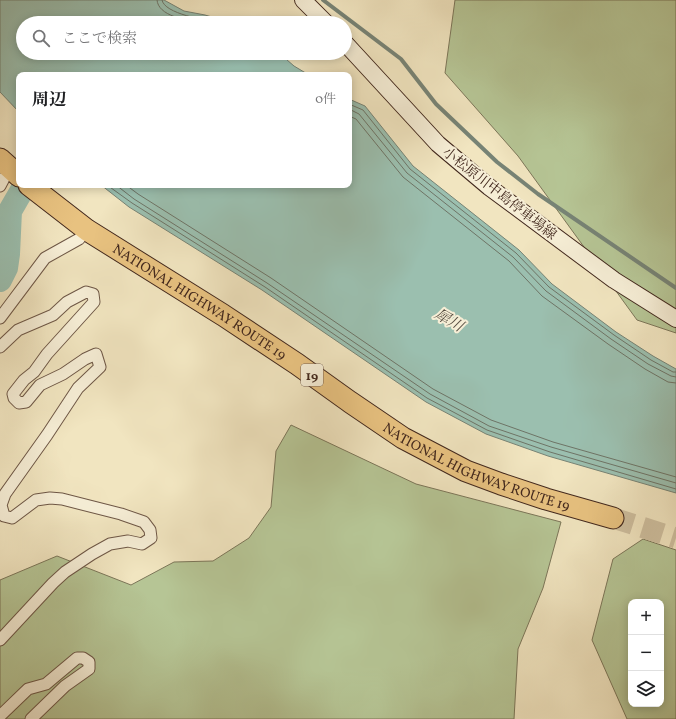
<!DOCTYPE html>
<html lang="ja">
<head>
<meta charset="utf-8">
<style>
	body { margin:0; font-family:Vollkorn,"Noto Serif JP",serif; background:#f6f6f6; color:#202124 }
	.controls { position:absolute; right:12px; bottom:12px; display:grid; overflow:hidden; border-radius:8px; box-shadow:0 2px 10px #0003 }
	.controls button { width:36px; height:36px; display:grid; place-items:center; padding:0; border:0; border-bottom:1px solid #e0e0e0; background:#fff; color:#202124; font:20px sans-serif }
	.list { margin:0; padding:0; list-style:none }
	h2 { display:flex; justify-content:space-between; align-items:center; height:52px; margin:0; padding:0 16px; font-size:17px }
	h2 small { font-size:13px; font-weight:400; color:#757577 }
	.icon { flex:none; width:22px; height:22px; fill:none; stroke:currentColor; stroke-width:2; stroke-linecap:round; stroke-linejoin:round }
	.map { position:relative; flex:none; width:676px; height:719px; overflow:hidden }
	.search { position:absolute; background:#fff; box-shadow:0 2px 10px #0003; left:16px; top:16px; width:336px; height:44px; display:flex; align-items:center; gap:10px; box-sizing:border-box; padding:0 14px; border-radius:22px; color:#757577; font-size:15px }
	.panel { position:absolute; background:#fff; box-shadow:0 2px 10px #0003; left:16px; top:72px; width:336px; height:116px; border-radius:8px }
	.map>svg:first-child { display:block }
</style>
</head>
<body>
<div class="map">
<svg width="676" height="719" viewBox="0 0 676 719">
	<rect width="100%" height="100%" fill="#f1e5c0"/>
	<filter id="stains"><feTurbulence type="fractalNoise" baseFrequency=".005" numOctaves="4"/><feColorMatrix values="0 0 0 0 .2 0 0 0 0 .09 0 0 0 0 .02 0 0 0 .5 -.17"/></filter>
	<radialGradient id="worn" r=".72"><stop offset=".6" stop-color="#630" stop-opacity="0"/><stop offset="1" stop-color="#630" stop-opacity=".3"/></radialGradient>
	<!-- green -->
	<path fill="#b6c595" stroke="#7c7659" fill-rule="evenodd" d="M455,0H676V333L637,320L518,156L445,73Z
		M0,222L19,229L0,278Z
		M291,425L416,484L561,522L543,588L518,649L514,719H0V580L57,556L131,585L174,562L213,561L249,538L271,507L276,451Z
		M643,539L676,550V719H627L592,640L613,559ZM631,602H661V704H631Z"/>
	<!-- water -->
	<path fill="#9bbfaf" stroke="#778375" d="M0,0H164L184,11L205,15L232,23H23V53H279L294,66L309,75H19V112L0,92Z
		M349,99L365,106L413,166L519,250L552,284L616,332L653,356L676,369V493L548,456L486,434L426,402L262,290L129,207L101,185H349Z"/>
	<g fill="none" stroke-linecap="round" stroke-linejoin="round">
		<!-- shore -->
		<path stroke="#6e7466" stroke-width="1" d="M157,0C158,16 186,20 199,23
			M162,0C164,14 206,20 218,23
			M349,104L363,110L410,169L516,253L549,287L614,335L651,360L673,372H676
			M349,109L359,114L407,173L513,257L546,291L611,339L648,364L671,376L676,377
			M349,116L356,119L403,177L509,261L542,296L608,344L645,369L668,382L676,383
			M107,185L132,203L265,287L427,398L487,430L550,452L676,489
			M116,185L134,199L267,283L430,394L489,426L551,447L676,483
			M126,185L138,194L271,278L433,389L491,420L553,442L676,477"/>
		<!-- stream -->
		<path stroke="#778375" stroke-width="4" d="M323,0L401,59L436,104L497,162L538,194L676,288"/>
		<!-- river -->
		<path stroke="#9bbfaf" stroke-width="24" d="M0,280L6,268L8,254L10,211L25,185"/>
		<!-- highway-tunnel -->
		<path stroke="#cebf9f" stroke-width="21" stroke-dasharray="21 10" stroke-linecap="butt" d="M613,518L676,538"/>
		<!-- street casing -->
		<g stroke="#6e5746" stroke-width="13">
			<path id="street" d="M0,186L10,167
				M0,318L45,258L79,239L87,230
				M0,347L18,330L53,315L67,302L86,292L93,294L94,302L47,354L34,372L24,380L13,394L14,398L19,403L26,402L40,385L63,374L85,359L96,354L100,367L78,388L47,435L5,494L1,505L4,516L12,518L36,500L50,498L62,499L121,514L144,522L150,530L151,538L142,544L128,541L110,544L92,554L65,572L53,583L0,640
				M0,716L28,689L46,684L77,658H83L89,662V669L65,686L31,719"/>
		</g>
		<!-- secondary casing -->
		<g stroke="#42281d" stroke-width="18">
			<path id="secondary" d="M303,0L326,23
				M345,43L438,144L489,187L614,280L676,319"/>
		</g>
		<!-- highway casing -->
		<g stroke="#42281d" stroke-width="23">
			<g id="highway">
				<path d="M0,159L19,176"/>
				<path id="s1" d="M29,185L87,230L223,315L297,364L350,402L403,438L466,471L501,484L546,499L613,518"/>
			</g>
		</g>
		<!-- street -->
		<use href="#street" stroke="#f6eed6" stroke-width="11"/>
		<!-- secondary -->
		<use href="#secondary" stroke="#f6eed6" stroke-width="16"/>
		<!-- highway -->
		<use href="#highway" stroke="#e8c280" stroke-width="21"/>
	</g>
	<g text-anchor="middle" stroke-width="4" stroke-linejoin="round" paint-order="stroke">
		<!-- shield labels -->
		<rect fill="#f6eed6" stroke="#786354" stroke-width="1" x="301" y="364" width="22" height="22" rx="3"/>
		<g font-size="13" font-weight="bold" fill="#42281d">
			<text x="312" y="380">19</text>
		</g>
		<!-- street labels -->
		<g font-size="14" fill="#42281d" stroke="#f6eed6">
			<text transform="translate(500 193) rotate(38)" y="5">小松原川中島停車場線</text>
			<text dy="5" stroke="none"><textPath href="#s1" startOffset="207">NATIONAL HIGHWAY ROUTE 19</textPath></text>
			<text dy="5" stroke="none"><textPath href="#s1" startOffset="531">NATIONAL HIGHWAY ROUTE 19</textPath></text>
		</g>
		<!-- water labels -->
		<g font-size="15" font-style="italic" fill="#584e42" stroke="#f6eed6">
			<text transform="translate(449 320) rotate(30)" y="5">犀川</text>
		</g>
	</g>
	<rect width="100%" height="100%" filter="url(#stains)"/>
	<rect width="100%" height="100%" fill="url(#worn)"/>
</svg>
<div class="controls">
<button>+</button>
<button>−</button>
<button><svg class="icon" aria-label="layers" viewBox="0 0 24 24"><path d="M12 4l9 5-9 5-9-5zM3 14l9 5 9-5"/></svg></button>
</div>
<div class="search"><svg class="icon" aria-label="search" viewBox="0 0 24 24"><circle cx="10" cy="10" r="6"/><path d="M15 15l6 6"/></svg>ここで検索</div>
<section class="panel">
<h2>周辺<small>0件</small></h2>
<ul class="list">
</ul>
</section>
</div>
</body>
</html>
